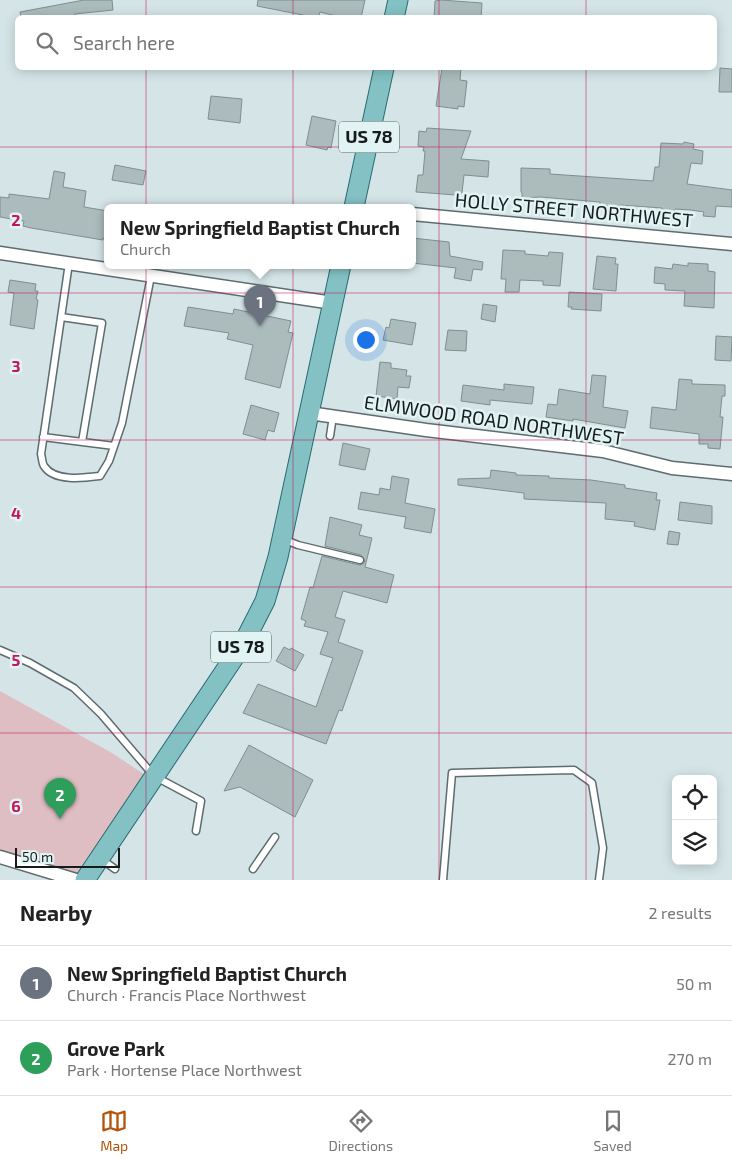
<!DOCTYPE html>
<html lang="en">
<head>
<meta charset="utf-8">
<style>
	body { margin:0; font-family:"Exo 2",sans-serif; background:#f6f6f6; color:#222 }
	.controls { position:absolute; right:15px; bottom:15px; display:grid; overflow:hidden; border-radius:8px; box-shadow:0 2px 12px #0003 }
	.controls button { width:45px; height:45px; display:grid; place-items:center; padding:0; border:0; border-bottom:1px solid #e0e0e0; background:#fff; color:#222; font:25px sans-serif }
	.scale { position:absolute; left:15px; bottom:12px; width:105px; box-sizing:border-box; padding-left:5px; border:2px solid #161b1c; border-top:0; font-size:14px; line-height:18px; white-space:nowrap; color:#161b1c; -webkit-text-stroke:4px #e2f3f4; paint-order:stroke }
	.you { position:absolute; left:365px; top:339px; width:18px; height:18px; margin:-12px; border:4px solid #fff; border-radius:50%; background:#1a73e8; box-shadow:0 0 0 8px #1a73e833 }
	.badge { display:grid; place-items:center; width:32px; height:32px; border-radius:50%; background:#b45309; color:#fff; font-size:16px; font-weight:700 }
	.pin { position:absolute; translate:-50% -41px; filter:drop-shadow(0 1px 2px #0008) }
	.pin::after { content:''; position:absolute; top:26px; width:18px; height:15px; background:inherit; clip-path:polygon(0 0,100% 0,50% 100%) }
	.popup { position:absolute; left:104px; top:204px; width:312px; height:65px; box-sizing:border-box; display:grid; place-content:center; border-radius:8px; background:#fff; filter:drop-shadow(0 1px 4px #0005); font-size:16px; white-space:nowrap; color:#767676 }
	.popup b { font-size:19px; color:#222 }
	.popup::after { content:''; position:absolute; left:50%; top:100%; margin-left:-10px; border:10px solid transparent; border-top-color:#fff }
	.list { margin:0; padding:0; list-style:none }
	h2 { display:flex; justify-content:space-between; align-items:center; height:65px; margin:0; padding:0 20px; font-size:21px }
	h2 small { font-size:16px; font-weight:400; color:#767676 }
	.list li { display:grid; grid-template-columns:32px 1fr auto; gap:15px; align-items:center; box-sizing:border-box; height:75px; padding:0 20px; border-top:1px solid #e0e0e0 }
	.list b { display:block; font-size:19px; white-space:nowrap }
	.list p { margin:0; font-size:16px; white-space:nowrap; color:#767676 }
	.list em { font-size:16px; font-style:normal; color:#767676 }
	.icon { flex:none; width:28px; height:28px; fill:none; stroke:currentColor; stroke-width:2; stroke-linecap:round; stroke-linejoin:round }
	.map { position:relative; flex:none; width:732px; height:880px; overflow:hidden }
	.search { position:absolute; background:#fff; box-shadow:0 2px 12px #0003; left:15px; right:15px; top:15px; height:55px; display:flex; align-items:center; gap:12px; box-sizing:border-box; padding:0 18px; border-radius:8px; color:#767676; font-size:19px }
	.sheet { height:215px; background:#fff }
	nav { display:flex; justify-content:space-around; align-items:center; box-sizing:border-box; height:70px; border-top:1px solid #e0e0e0; background:#fff; font-size:14px; color:#767676 }
	nav a { display:grid; justify-items:center; gap:2px }
	nav .on { color:#b45309 }
	.map>svg:first-child { display:block }
</style>
</head>
<body>
<div class="map">
<svg width="732" height="880" viewBox="0 0 732 880">
	<rect width="100%" height="100%" fill="#d5e5e7"/>
	<!-- green -->
	<path fill="#debdc3" d="M0,691L112,753L145,775L85,880H52L0,862Z"/>
	<!-- building -->
	<path fill="#acbcbd" stroke="#7f8e8f" d="M84,0H112L113,10L75,14L76,18H21L20,12Z
		M258,0H365L361,18H344L320,12L318,18L257,6Z
		M441,0L482,3L481,18H434L435,1Z
		M442,68H461L460,80L467,81L464,107L458,106V109L436,106Z
		M720,68L732,69V92H719Z
		M211,96L242,99L240,123L208,119Z
		M312,116L336,121L331,148L328,147L327,150L306,145Z
		M427,128L471,131L461,159L489,161L488,177L464,175L462,193H456V195L416,192L418,175H423L425,151H423L424,147L418,146L419,131L426,132Z
		M684,142L694,144L693,149L703,151L702,164L691,163L687,184L732,190V207L716,206L715,217L703,216L704,212L691,210L675,209L674,213L661,212L662,208L620,205V206H600V202L541,197L522,198V193L521,192V168L550,169V174L653,181L655,167H659L661,143L683,144Z
		M115,165L146,171L143,185L112,180Z
		M54,171L65,173L63,187L86,191L84,207L108,211V239L103,238V240L31,228L23,226L24,221L0,217V197L9,198V194L49,199Z
		M412,238L449,242L450,256L483,262L482,270L473,269L471,281L454,278L456,268L412,263Z
		M503,250L525,251V254L548,256L549,252L563,253L560,286L543,285V281L520,280L519,292H505L506,279H501Z
		M597,256L616,258L615,264H618L616,291L593,289Z
		M688,263L708,264V271L715,272L714,308L684,306L685,291L665,290V284L654,283L655,267L672,269L673,264L688,266Z
		M10,280L36,284L35,291H38L36,299L38,300L34,329L10,325L14,293L8,292Z
		M569,292L602,294L601,311L571,309L572,307H568Z
		M483,304L497,306L495,322L481,319Z
		M188,307L233,314L234,309L291,321L288,332L293,333L280,388L245,379L253,345L227,339L229,333L184,326Z
		M391,319L416,323L412,345L383,340L386,327L389,328Z
		M448,330L467,331L466,351L445,350Z
		M716,336L732,337L731,361L715,360Z
		M380,362L391,363V368L407,370L406,376H411L409,388L398,387L397,399L376,396Z
		M592,375L606,376L603,407L628,411L625,428L573,419V421L546,417L548,404L557,405L559,389L590,394Z
		M679,379L692,380V384L725,385V396H722L720,417H723L720,449L708,448V444H699V434L650,428L652,407L676,410Z
		M504,384L534,387L532,404L490,400V405L461,401L463,385L504,390Z
		M251,405L279,413L274,432L268,430L265,440L243,434Z
		M343,443L370,449L365,470L339,465Z
		M491,470L516,473V475L549,476V478L591,480L625,485V488L657,493L656,500H660L655,530L634,526L635,522L605,519L606,503L524,499V493L458,485V479L490,478Z
		M392,476L409,479L405,503L435,509L431,533L404,528L406,517L358,509L361,492L379,495L380,488L390,490Z
		M680,502L712,506V524L678,520Z
		M330,517L362,525L359,535L372,538L365,567L394,575L387,603L343,591L335,617L345,620L338,642L363,651L342,711L339,710L326,744L243,713L258,684L316,707L333,658L320,654L328,632L304,626L306,621L301,619L310,587L313,588L322,556L359,565L363,564L365,561L361,555L325,546Z
		M669,531L680,533L678,545L667,544Z
		M284,647L290,650L291,648L304,655L295,671L276,661Z
		M249,745L313,780L295,817L240,787L224,791Z"/>
	<g fill="none" stroke-linecap="round" stroke-linejoin="round">
		<!-- lane casing -->
		<g stroke="#5e6c6e" stroke-width="9">
			<path id="lane" d="M69,263L41,454C42,457 42,463 44,466C54,482 84,478 100,476L109,461L122,423L151,276
				M61,317L102,323L82,442
				M330,436L333,416
				M43,437L114,446
				M283,539L298,545L360,560
				M0,650L30,663L74,688L101,714L154,776L201,801L196,831
				M101,859L115,869
				M253,869L275,837
				M443,880L452,773L574,770L592,783L603,848L599,880"/>
		</g>
		<!-- street casing -->
		<g stroke="#5e6c6e" stroke-width="15">
			<path id="street" d="M412,214L732,244
				M0,253L333,303
				M309,413L426,430L603,451L672,468L732,474
				M0,857L76,880"/>
		</g>
		<!-- primary casing -->
		<g stroke="#276c71" stroke-width="21">
			<path id="primary" d="M394,18L398,0
				M354,207L384,68
				M85,880L243,644L265,601L278,557L341,265"/>
		</g>
		<!-- lane -->
		<use href="#lane" stroke="#fff" stroke-width="6"/>
		<!-- street -->
		<use href="#street" stroke="#fff" stroke-width="12"/>
		<!-- primary -->
		<use href="#primary" stroke="#83c1c5" stroke-width="19"/>
	</g>
	<!-- grid -->
	<path fill="none" stroke="#c2185b" stroke-width="1" stroke-opacity="0.55" d="M146,0V18M293,0V18M439,0V18M586,0V18M146,68V880M293,68V880M439,68V880M586,68V880M0,147H732M0,293H732M0,440H732M0,587H732M0,733H732"/>
	<g text-anchor="middle" stroke-width="5" stroke-linejoin="round" paint-order="stroke">
		<!-- shield labels -->
		<g fill="#e2f3f4" stroke="#535c5d" stroke-width="1">
			<rect x="339" y="121.5" width="60" height="31" rx="4"/>
			<rect x="211" y="631.5" width="60" height="31" rx="4"/>
		</g>
		<g font-size="18" font-weight="bold" fill="#161b1c">
			<text x="369" y="143">US 78</text>
			<text x="241" y="653">US 78</text>
		</g>
		<!-- street labels -->
		<g font-size="19" fill="#161b1c" stroke="#e2f3f4">
			<text transform="translate(574 210) rotate(5)" y="7">HOLLY STREET NORTHWEST</text>
			<text transform="translate(494 420) rotate(8)" y="7">ELMWOOD ROAD NORTHWEST</text>
		</g>
	</g>
	<g font-size="16" text-anchor="middle" font-weight="bold" fill="#c2185b" stroke="#e2f3f4" stroke-width="5" stroke-linejoin="round" paint-order="stroke">
		<text x="16" y="226">2</text>
		<text x="16" y="372">3</text>
		<text x="16" y="519">4</text>
		<text x="16" y="666">5</text>
		<text x="16" y="812">6</text>
	</g>
</svg>
<div class="controls">
<button><svg class="icon" aria-label="locate" viewBox="0 0 24 24"><circle cx="12" cy="12" r="6"/><path d="M12 2v4M12 18v4M2 12h4M18 12h4"/></svg></button>
<button><svg class="icon" aria-label="layers" viewBox="0 0 24 24"><path d="M12 4l9 5-9 5-9-5zM3 14l9 5 9-5"/></svg></button>
</div>
<div class="scale">50 m</div>
<div class="you"></div>
<div class="pin badge" style="left:260px;top:326px;background:#6b7280">1</div>
<div class="popup"><b>New Springfield Baptist Church</b>Church</div>
<div class="pin badge" style="left:60px;top:819px;background:#2e9e5b">2</div>
<div class="search"><svg class="icon" aria-label="search" viewBox="0 0 24 24"><circle cx="10" cy="10" r="6"/><path d="M15 15l6 6"/></svg>Search here</div>
</div>
<section class="sheet">
<h2>Nearby<small>2 results</small></h2>
<ul class="list">
<li><span class="badge" style="background:#6b7280">1</span><div><b>New Springfield Baptist Church</b><p>Church · Francis Place Northwest</p></div><em>50 m</em></li>
<li><span class="badge" style="background:#2e9e5b">2</span><div><b>Grove Park</b><p>Park · Hortense Place Northwest</p></div><em>270 m</em></li>
</ul>
</section>
<nav>
<a class="on"><svg class="icon" aria-label="map" viewBox="0 0 24 24"><path d="M3 6l6-2 6 2 6-2v14l-6 2-6-2-6 2zM9 4v14M15 6v14"/></svg>Map</a>
<a><svg class="icon" aria-label="directions" viewBox="0 0 24 24"><path d="M12 3l9 9-9 9-9-9zM9 14v-3h6M13 9l2 2-2 2"/></svg>Directions</a>
<a><svg class="icon" aria-label="saved" viewBox="0 0 24 24"><path d="M7 4h10v16l-5-4-5 4z"/></svg>Saved</a>
</nav>
</body>
</html>
